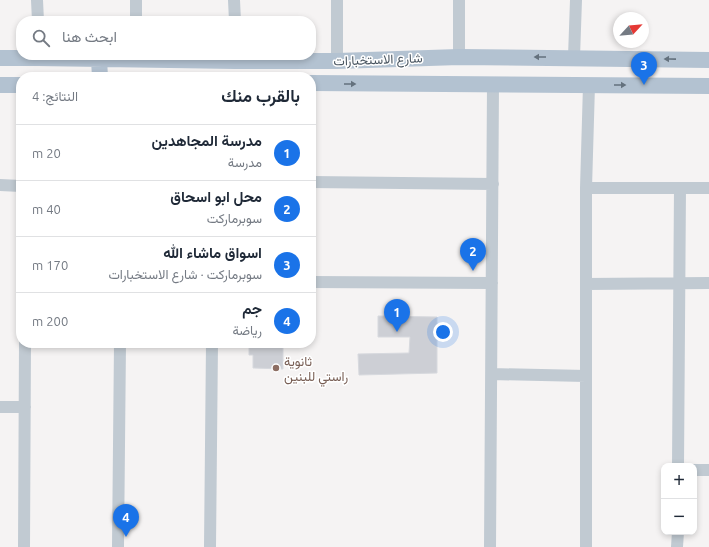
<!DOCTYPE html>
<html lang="ar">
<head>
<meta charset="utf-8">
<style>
	body { margin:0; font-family:Ubuntu,Vazirmatn,sans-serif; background:#f2f2f3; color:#1f2937; direction:rtl }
	.controls { position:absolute; right:12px; bottom:12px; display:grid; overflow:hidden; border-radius:8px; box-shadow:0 2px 6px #0003 }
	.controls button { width:36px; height:36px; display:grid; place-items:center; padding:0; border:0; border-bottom:1px solid #e0e1e3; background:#fff; color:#1f2937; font:20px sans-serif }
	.compass { position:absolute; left:613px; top:12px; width:36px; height:36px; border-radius:50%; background:#fff; box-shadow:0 2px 6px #0003; rotate:64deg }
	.you { position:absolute; left:443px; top:332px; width:14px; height:14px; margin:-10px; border:3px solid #fff; border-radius:50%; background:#1a73e8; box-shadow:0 0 0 6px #1a73e833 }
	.badge { display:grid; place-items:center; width:26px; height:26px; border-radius:50%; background:#1a73e8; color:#fff; font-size:13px; font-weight:700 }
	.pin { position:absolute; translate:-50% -33px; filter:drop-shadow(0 1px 2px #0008) }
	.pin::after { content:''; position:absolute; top:21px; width:14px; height:12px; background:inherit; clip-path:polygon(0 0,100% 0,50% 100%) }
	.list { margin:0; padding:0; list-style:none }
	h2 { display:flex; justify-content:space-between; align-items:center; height:52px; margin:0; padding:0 16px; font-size:17px }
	h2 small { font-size:13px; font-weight:400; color:#747a83 }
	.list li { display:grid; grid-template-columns:26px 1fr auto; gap:12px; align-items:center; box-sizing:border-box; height:56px; padding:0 16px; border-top:1px solid #e0e1e3 }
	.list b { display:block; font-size:15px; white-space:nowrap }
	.list p { margin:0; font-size:13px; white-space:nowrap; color:#747a83 }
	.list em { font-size:13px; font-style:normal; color:#747a83 }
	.icon { flex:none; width:22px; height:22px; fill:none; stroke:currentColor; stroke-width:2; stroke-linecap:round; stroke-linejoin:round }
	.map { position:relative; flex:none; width:709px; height:547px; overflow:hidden; direction:ltr }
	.search { position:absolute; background:#fff; box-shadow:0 2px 6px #0003; left:16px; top:16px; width:300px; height:44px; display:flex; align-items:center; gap:10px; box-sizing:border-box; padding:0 14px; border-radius:16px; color:#747a83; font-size:15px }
	.panel { position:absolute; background:#fff; box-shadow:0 2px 6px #0003; left:16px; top:72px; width:300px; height:276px; border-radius:16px; direction:rtl }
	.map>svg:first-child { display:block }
</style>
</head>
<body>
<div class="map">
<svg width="709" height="547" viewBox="0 0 709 547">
	<rect width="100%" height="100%" fill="#f5f3f3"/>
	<!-- building -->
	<path fill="#cdcfd5" stroke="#d7d9de" d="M378,316L437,317V373L359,375L358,354L409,353L410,337H378Z
		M249,343H283V369L253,368V355H249Z"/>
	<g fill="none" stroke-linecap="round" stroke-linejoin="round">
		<!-- minor -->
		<path stroke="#c1cad2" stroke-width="12" d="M37,0L38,21
			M136,0V21
			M234,0L235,21
			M337,0V61
			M459,57V0
			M574,57L576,0
			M311,182L493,184
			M0,185L21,186
			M586,188H709
			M311,282L492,283
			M586,284L709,283
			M492,374L586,376
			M0,407H25
			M678,466L680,188
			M694,470H709
			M24,547L25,343
			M118,547L120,343
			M210,547L212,343
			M490,547L493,85
			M586,547V188L589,85
			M677,547L678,532"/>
		<!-- major -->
		<path stroke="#b3c2d1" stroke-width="16" d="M0,58H38L235,61H337L459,57L709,60
			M99,60L100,77
			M311,83L709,86
			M0,85H21"/>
	</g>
	<!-- one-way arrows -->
	<defs><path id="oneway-solid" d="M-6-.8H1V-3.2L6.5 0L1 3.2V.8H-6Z"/></defs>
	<g fill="#64717d">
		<use href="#oneway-solid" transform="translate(540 57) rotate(-180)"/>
		<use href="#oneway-solid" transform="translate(670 59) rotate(-179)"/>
		<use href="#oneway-solid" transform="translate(350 84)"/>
		<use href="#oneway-solid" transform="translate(620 85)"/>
	</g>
	<!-- markers -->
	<circle fill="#8d6e63" stroke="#fff" stroke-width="1.5" cx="276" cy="368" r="4"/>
	<g text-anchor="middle" stroke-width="3" stroke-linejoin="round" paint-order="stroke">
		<!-- street labels -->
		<g font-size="13" fill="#4a5661" stroke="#fff">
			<text transform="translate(378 59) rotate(-2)" y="5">شارع الاستخبارات</text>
		</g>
		<!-- education labels -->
		<g font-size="13" fill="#785e54" stroke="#fff" text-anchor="start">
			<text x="284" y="366">ثانوية<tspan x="284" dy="15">راستي للبنين</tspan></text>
		</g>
	</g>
</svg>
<div class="controls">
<button>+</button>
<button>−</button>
</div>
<svg class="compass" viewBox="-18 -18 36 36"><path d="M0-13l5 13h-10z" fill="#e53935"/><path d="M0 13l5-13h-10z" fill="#747a83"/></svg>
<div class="you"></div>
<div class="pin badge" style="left:397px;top:332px">1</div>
<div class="pin badge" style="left:473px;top:271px">2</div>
<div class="pin badge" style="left:644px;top:85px">3</div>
<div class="pin badge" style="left:126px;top:537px">4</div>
<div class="search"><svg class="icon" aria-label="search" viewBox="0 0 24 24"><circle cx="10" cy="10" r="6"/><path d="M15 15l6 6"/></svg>ابحث هنا</div>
<section class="panel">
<h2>بالقرب منك<small>النتائج: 4</small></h2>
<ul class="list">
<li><span class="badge">1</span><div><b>مدرسة المجاهدين</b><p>مدرسة</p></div><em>20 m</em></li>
<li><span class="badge">2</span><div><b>محل ابو اسحاق</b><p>سوبرماركت</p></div><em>40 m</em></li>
<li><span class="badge">3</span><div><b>اسواق ماشاء الله</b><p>سوبرماركت · شارع الاستخبارات</p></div><em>170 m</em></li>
<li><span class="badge">4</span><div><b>جم</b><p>رياضة</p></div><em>200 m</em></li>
</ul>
</section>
</div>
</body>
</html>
